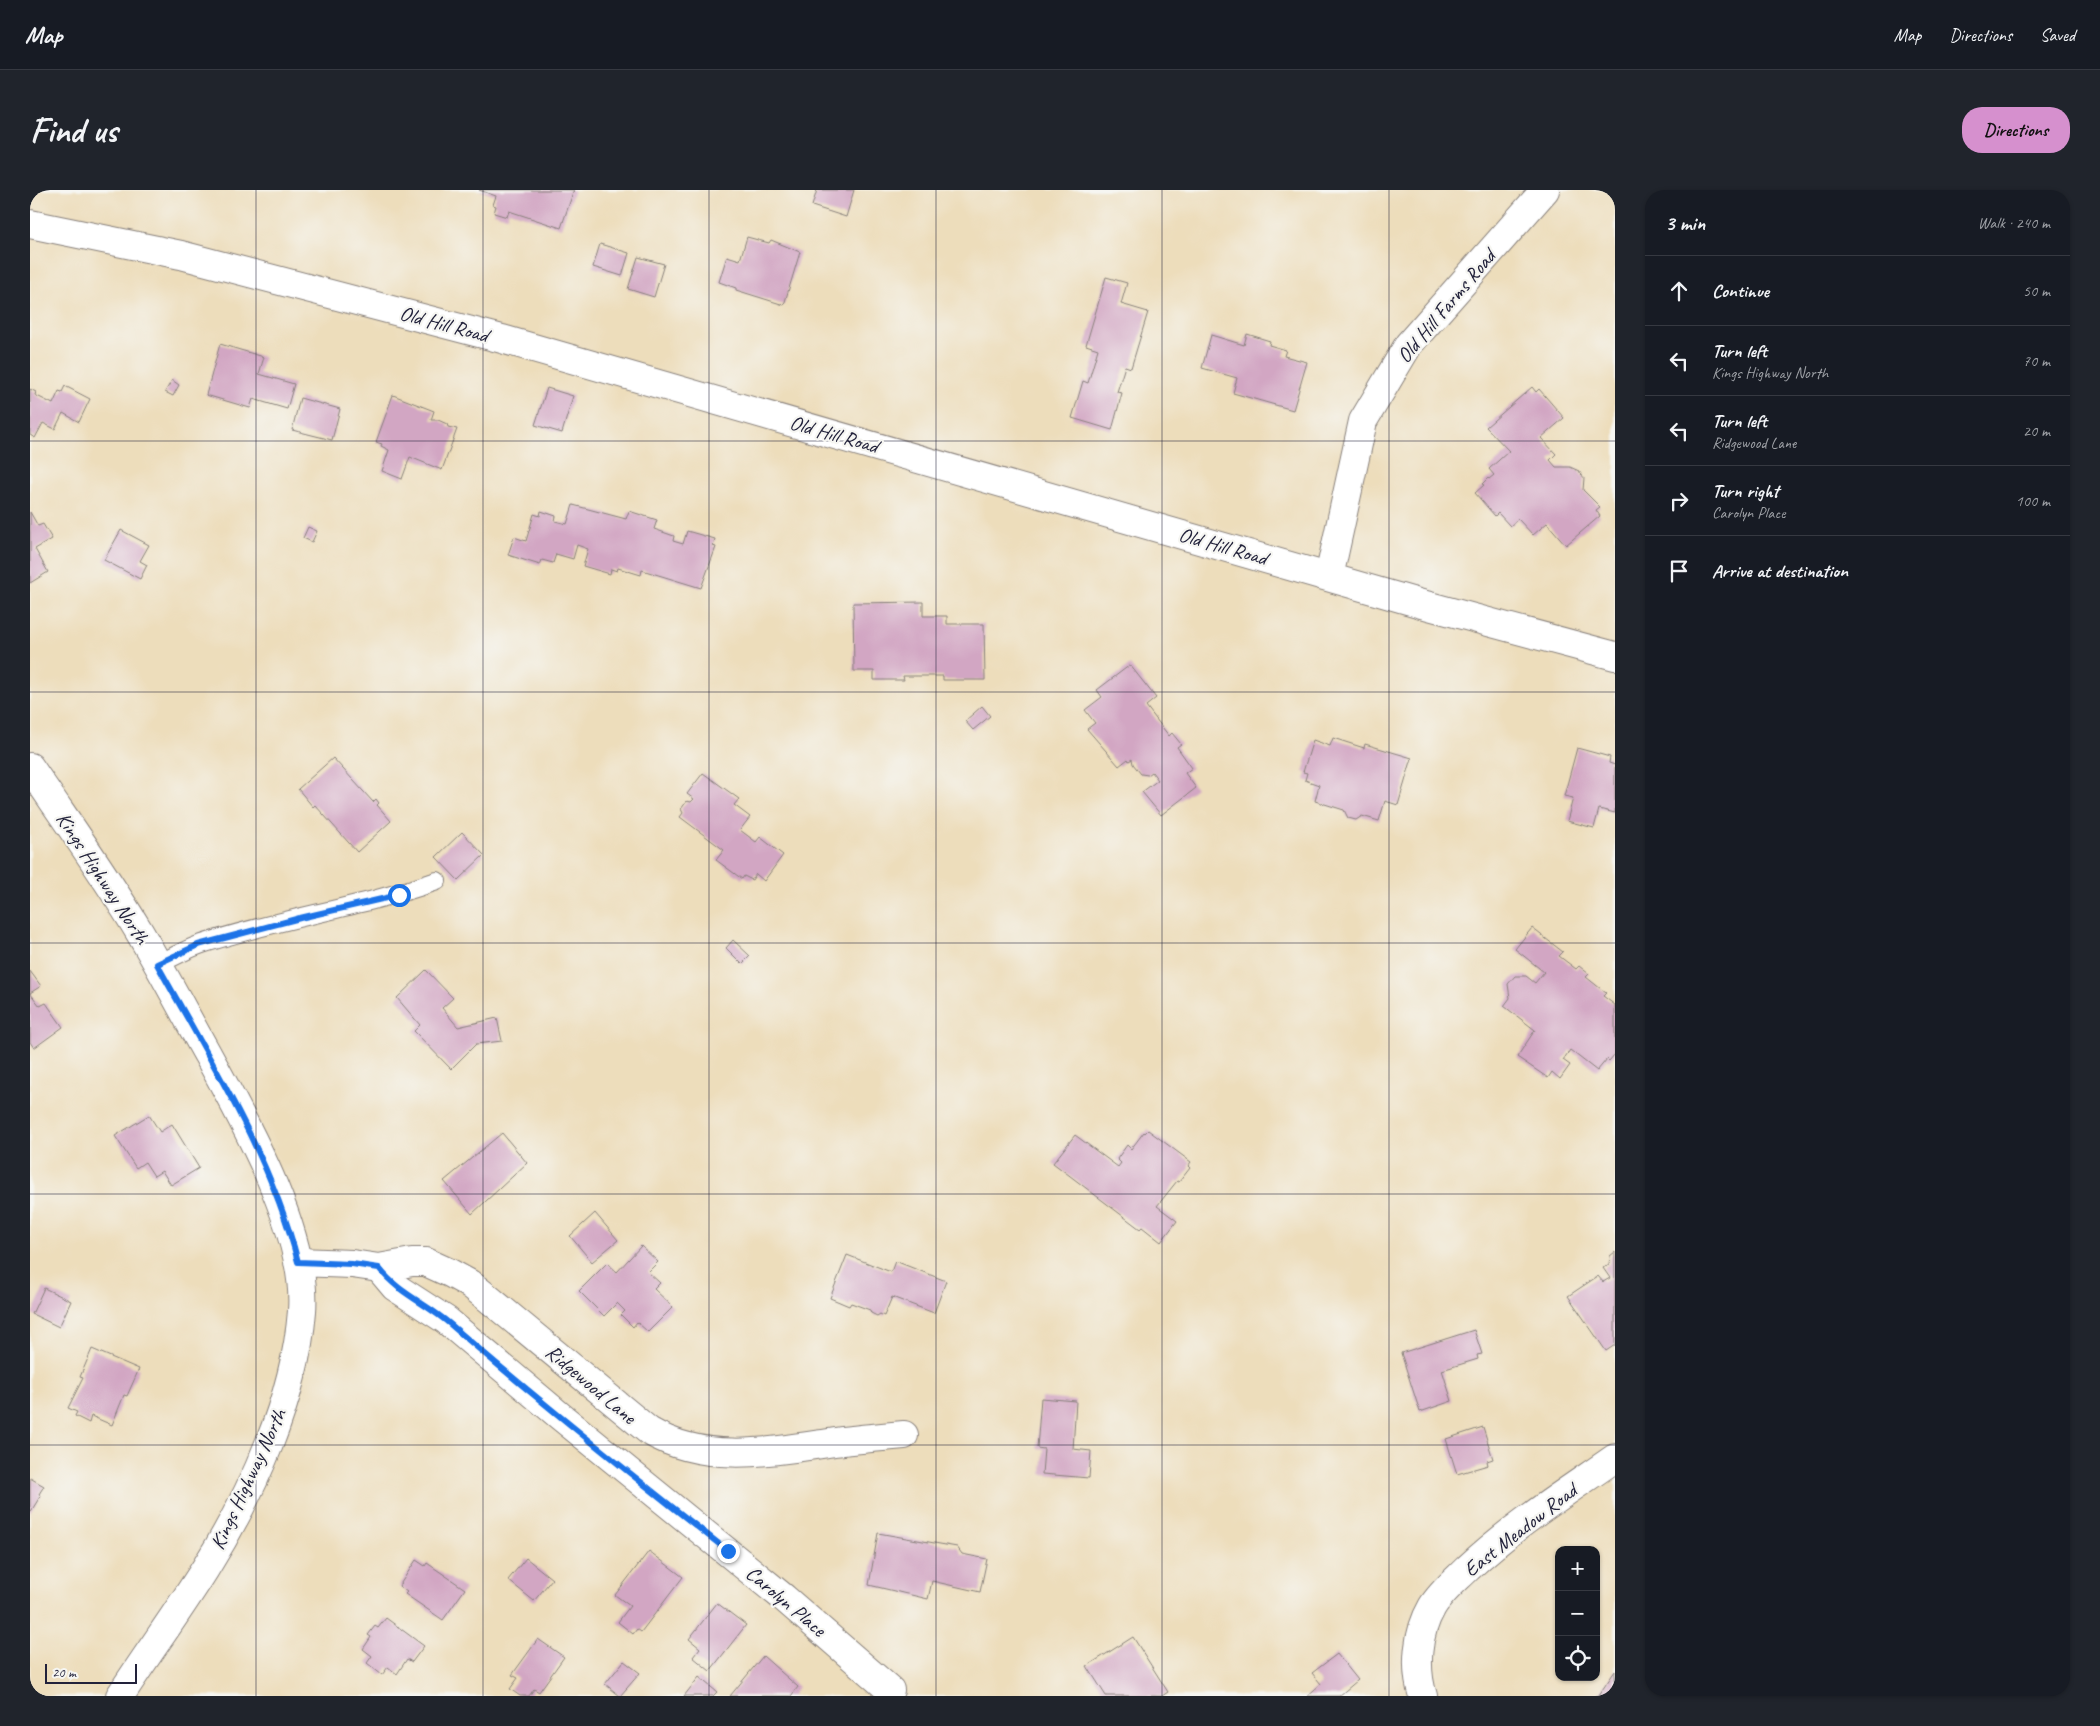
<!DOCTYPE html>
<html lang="en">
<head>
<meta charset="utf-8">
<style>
	body { margin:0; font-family:Caveat,sans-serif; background:#20242c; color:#f1f3f6 }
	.controls { position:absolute; right:15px; bottom:15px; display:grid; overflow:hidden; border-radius:10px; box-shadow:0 1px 4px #0004 }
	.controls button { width:45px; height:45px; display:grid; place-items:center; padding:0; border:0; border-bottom:1px solid #363941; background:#171b24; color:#f1f3f6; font:25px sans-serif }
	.scale { position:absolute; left:15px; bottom:12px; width:92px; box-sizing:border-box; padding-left:5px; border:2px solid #22223b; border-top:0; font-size:14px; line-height:18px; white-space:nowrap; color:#22223b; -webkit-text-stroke:4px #f6f6f2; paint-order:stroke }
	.stop { position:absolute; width:15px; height:15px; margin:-11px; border:4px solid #1a73e8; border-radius:50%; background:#fff }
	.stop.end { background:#1a73e8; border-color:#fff; box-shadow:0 1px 5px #0008 }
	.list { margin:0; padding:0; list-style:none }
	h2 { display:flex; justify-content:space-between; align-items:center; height:65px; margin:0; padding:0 20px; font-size:21px }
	h2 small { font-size:16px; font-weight:400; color:#9ea1a6 }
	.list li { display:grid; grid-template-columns:32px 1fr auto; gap:15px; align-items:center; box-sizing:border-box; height:70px; padding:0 20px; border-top:1px solid #363941 }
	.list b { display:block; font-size:19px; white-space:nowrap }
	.list p { margin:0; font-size:16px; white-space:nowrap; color:#9ea1a6 }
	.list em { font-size:16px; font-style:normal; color:#9ea1a6 }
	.icon { flex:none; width:28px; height:28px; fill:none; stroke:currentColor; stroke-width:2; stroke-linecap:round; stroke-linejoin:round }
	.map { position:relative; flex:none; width:1585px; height:1506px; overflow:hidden; border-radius:20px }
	header { display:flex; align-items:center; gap:30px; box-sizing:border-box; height:70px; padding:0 25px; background:#171b24; border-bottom:1px solid #363941 }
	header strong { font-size:24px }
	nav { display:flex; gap:28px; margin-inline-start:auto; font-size:18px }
	.intro { display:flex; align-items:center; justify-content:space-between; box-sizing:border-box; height:120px; padding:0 30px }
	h1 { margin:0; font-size:35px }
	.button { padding:12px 22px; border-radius:20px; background:#d690ce; color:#111; font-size:18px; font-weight:700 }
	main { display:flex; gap:30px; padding:0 30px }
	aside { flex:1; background:#171b24; border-radius:20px; box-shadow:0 1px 4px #0004 }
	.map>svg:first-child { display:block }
</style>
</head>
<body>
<header>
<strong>Map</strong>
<nav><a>Map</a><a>Directions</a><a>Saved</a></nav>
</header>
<div class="intro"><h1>Find us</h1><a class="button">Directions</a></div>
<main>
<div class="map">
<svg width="1585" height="1506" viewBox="0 0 1585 1506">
	<rect width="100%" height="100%" fill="#f6f6f2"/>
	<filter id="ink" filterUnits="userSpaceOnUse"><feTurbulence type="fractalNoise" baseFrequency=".02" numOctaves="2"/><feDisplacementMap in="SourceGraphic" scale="10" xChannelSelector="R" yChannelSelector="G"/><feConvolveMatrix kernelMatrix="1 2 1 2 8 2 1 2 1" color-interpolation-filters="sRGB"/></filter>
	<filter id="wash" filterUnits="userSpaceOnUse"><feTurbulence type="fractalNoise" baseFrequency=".0096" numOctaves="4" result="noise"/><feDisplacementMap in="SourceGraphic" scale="20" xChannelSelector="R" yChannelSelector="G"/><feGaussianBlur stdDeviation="1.12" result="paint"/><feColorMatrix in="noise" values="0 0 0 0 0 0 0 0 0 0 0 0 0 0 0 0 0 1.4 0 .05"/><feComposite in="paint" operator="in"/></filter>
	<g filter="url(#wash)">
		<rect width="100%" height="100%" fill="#edddbb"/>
		<g id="blocks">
			<!-- building -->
			<path fill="#d2a6c3" d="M449,0H544L531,38L479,21L477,27L464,23L466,16L463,15L466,6Z
				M787,0H824L816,27L782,16Z
				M717,47L739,53L741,50L770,62L754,115L706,100V98L689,92L697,66L710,70Z
				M570,54L599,63L592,86L563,77Z
				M608,67L634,74L624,107L598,99Z
				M1076,87L1097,93L1091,114L1118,122L1101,178L1095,176L1087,202L1092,203L1082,240L1042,228L1053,191L1058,193L1068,159L1056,155Z
				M1217,144L1240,151L1239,155L1256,160L1254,166L1277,172L1263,220L1203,203L1207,188L1172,178L1181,145L1214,155Z
				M190,154L234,167L229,184L264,194L257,219L223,209L220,218L176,205Z
				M142,190L149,195L143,206L135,202Z
				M35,196L60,209L49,232L33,223L25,239L13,233L5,248L0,245V199L6,202L5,205L23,214L29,201L32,202Z
				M1502,197L1506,202L1509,199L1534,228L1511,248L1526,264L1520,270L1526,277H1540L1549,281L1554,288L1553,300L1570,317L1566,320L1570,326L1536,355L1517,333L1503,345L1488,329L1480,336L1468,323L1465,326L1445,303L1454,295L1452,294L1458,288L1459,289L1464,285L1459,279L1479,261L1456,237Z
				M517,198L543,206L532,243L505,235Z
				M363,205L404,221L401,230H408L417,234L418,237L427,239L412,280L380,267L372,289L352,281L359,260L351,256L352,254L346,252Z
				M270,208L310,219L302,250L262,240Z
				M543,315L596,329L599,321L627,330L624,339L644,346L643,351L653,354L657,341L685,349L683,356L686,357L671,398L612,380L611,385L588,378L587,381L581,379L580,384L553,376L558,359L547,355L543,369L526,364L523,373L512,370L510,375L478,365L484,347L496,351L504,324L510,326L511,321L526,326L525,331L537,334Z
				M0,322L8,336L13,334L22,349L5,359L18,382L0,393Z
				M278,337L287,341L282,352L273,348Z
				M91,340L119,355L110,371L117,375L110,389L74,370Z
				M893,412V426H917V434H954L955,490H913V486H873L874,490H844V481H824L823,413Z
				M1100,475L1126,508L1116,516L1139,546L1142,543L1151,554L1147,557L1162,578L1155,583L1166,598L1131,625L1112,602L1128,590L1122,582L1118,585L1111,584L1103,574L1102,569L1099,571L1098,569L1089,576L1057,539L1065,533L1055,520L1072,507L1067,500Z
				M952,516L960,526L943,540L935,531Z
				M1303,548L1334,558L1335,554L1382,568L1368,615L1355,611L1349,631L1332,626L1326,630L1318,628L1314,620L1285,611L1289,595L1275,590L1277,583L1273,582L1283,550L1300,556Z
				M1547,558L1580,567L1579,573L1585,575V623L1569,619L1564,638L1537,631L1543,608L1534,606Z
				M303,568L343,612L346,609L349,613L347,615L361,631L327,662L285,615L283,617L268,599Z
				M673,583L709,609L704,615L720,627L710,640L726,652L730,647L753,665L734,691L726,684L722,690L714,686L712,689L686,670L694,660L650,627L653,623L651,619L657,611L661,612L664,609L657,604Z
				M432,642L454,665L428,690L406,667Z
				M1502,738L1533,762L1529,766L1546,779L1549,776L1559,784L1556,787L1576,803L1573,806L1585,815V864L1579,871L1577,869L1567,881L1540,860L1533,870L1540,875L1530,889L1522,882L1518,888L1487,867L1505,840L1474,816L1480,808L1478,794L1485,786H1496L1505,793L1514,782L1485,759Z
				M703,750L720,766L712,774L696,758Z
				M396,780L423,808L412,818L428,837L467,828L472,851L446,854L421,879L384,841L390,835L367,808Z
				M0,781L11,796L0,803L10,816L16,813L33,837L4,858L0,852Z
				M119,925L130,942L142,934L169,978L141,995L132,981L124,986L115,972L106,978L85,946Z
				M1118,940L1161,972L1158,976L1160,978L1149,992L1147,991L1127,1016L1147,1031L1131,1052L1112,1037L1110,1039L1023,973L1045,945L1088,977L1091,973L1087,969L1097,955L1101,959L1114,942L1115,943Z
				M472,943L497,973L442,1024L414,991Z
				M565,1023L588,1050L562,1072L540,1046Z
				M611,1056L628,1072L618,1082L630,1093L624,1099L643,1117L618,1142L607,1132L603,1137L591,1125L595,1121L587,1113L574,1126L549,1101L577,1073L587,1082Z
				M1585,1062V1155L1576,1161L1538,1106L1568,1086L1573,1092L1580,1088L1573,1078L1579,1074L1580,1066Z
				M817,1065L861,1082L865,1071L916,1091L904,1123L862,1107L854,1126L850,1124L847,1126L841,1123L840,1120L821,1113L819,1116L800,1108Z
				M14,1098L41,1111L29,1137L2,1124Z
				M1444,1140L1452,1164L1447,1165L1448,1169L1412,1180L1422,1211L1390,1222L1371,1163Z
				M62,1159L109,1179L97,1206L94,1205L82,1235L61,1226L59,1233L45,1226L47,1222L38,1218L53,1188L50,1187Z
				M1011,1208L1046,1211L1043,1259L1061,1261L1059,1288L1012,1284L1014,1259L1007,1258Z
				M1453,1237L1463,1269L1457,1271L1458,1275L1427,1284L1416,1249Z
				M0,1288L14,1296L9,1304L11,1305L0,1323Z
				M848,1343L927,1357L932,1364L957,1369L950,1402L902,1391L898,1409L839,1395Z
				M619,1361L653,1387L611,1442L607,1439L603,1444L588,1432L600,1416L585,1405Z
				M496,1368L522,1389L504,1411L478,1390Z
				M386,1370L395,1376L397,1373L435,1399L413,1430L375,1404L377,1402L369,1396Z
				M687,1413L716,1435L680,1481L663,1467L670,1458L659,1449Z
				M356,1428L394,1456L382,1472L377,1469L367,1484L358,1477L352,1485L337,1473L342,1466L333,1459L341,1447L338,1445L345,1436L348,1438Z
				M1103,1447L1138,1502L1132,1506H1076L1057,1476Z
				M508,1449L534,1467L509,1502L504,1499L499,1506H490L480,1499L488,1488L482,1485Z
				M1307,1464L1328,1490L1309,1506H1277L1291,1494L1282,1483Z
				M733,1466L768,1497L761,1506H700Z
				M594,1471L610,1483L590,1506L575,1494Z
				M1585,1481V1506H1568Z
				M669,1487L687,1502L683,1506H654Z"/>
		</g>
	</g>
	<g filter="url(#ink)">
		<use href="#blocks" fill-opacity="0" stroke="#88807b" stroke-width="1"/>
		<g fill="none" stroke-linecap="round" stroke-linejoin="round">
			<!-- lane casing -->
			<g stroke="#88807b" stroke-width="20">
				<path id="lane" d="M127,775C141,768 155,760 169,755C246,729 329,718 407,691"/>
			</g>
			<!-- street casing -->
			<g stroke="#88807b" stroke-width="30">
				<path id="street" d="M0,34L151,65L472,149L1388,413L1585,466
					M1299,387L1333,231L1379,154L1515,0
					M0,577C37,632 76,686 110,743C134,784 156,826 179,867C215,933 278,1044 272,1121C265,1210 222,1304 175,1379C148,1422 118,1463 90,1506
					M268,1072L322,1074L349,1078L382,1072H396L420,1083L440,1094L459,1109L619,1241C677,1275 743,1261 805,1252C828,1249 851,1247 874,1245
					M349,1078L365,1097L416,1130L530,1226L754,1408L860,1500
					M1393,1506C1384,1478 1387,1443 1402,1417C1411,1402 1426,1390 1438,1378C1483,1336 1535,1303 1585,1268"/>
			</g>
			<!-- lane -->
			<use href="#lane" stroke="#fff" stroke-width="18"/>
			<!-- street -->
			<use href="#street" stroke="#fff" stroke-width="28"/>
		</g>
	</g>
	<g fill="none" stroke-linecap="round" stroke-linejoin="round" filter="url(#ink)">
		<!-- route -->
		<path stroke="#1a73e8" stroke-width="6" d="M369,705L270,728L168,755L127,774C180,870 241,966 268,1072L322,1074L349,1078C368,1103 396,1113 420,1134C510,1212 604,1287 698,1361"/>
	</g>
	<!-- grid -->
	<path fill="none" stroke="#22223b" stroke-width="1" stroke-opacity="0.55" d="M226,0V1506M453,0V1506M679,0V1506M906,0V1506M1132,0V1506M1359,0V1506M0,251H1585M0,502H1585M0,753H1585M0,1004H1585M0,1255H1585"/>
	<g text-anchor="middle" stroke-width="4.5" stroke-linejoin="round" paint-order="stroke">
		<!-- street labels -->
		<g font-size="21" fill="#22223b" stroke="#f6f6f2">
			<text transform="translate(1416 116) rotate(-50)" y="7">Old Hill Farms Road</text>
			<text transform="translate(414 134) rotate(15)" y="7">Old Hill Road</text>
			<text transform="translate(804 244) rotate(16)" y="7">Old Hill Road</text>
			<text transform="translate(1193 356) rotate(16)" y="7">Old Hill Road</text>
			<text transform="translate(73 688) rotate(57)" y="7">Kings Highway North</text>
			<text transform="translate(561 1194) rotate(40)" y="7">Ridgewood Lane</text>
			<text transform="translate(218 1289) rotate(-65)" y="7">Kings Highway North</text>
			<text transform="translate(1490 1340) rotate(-38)" y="7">East Meadow Road</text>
			<text transform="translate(756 1411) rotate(40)" y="7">Carolyn Place</text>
		</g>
	</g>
</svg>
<div class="controls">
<button>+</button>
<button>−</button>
<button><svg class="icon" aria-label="locate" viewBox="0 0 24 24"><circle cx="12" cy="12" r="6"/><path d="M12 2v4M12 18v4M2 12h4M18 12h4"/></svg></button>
</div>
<div class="scale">20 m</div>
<div class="stop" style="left:369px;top:705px"></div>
<div class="stop end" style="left:698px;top:1361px"></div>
</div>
<aside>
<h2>3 min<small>Walk · 240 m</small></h2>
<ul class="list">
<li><svg class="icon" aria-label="ahead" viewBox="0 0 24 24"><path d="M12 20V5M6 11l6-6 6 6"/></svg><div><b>Continue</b></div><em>50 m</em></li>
<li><svg class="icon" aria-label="left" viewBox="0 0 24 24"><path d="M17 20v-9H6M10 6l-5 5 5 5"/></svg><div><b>Turn left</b><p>Kings Highway North</p></div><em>70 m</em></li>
<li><svg class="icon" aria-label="left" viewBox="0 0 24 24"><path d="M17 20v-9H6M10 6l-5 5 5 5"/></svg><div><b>Turn left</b><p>Ridgewood Lane</p></div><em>20 m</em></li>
<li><svg class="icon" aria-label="right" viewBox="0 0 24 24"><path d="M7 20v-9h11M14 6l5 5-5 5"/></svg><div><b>Turn right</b><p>Carolyn Place</p></div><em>100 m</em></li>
<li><svg class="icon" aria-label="arrive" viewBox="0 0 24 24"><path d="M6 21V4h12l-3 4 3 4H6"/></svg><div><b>Arrive at destination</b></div></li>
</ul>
</aside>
</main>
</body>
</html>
